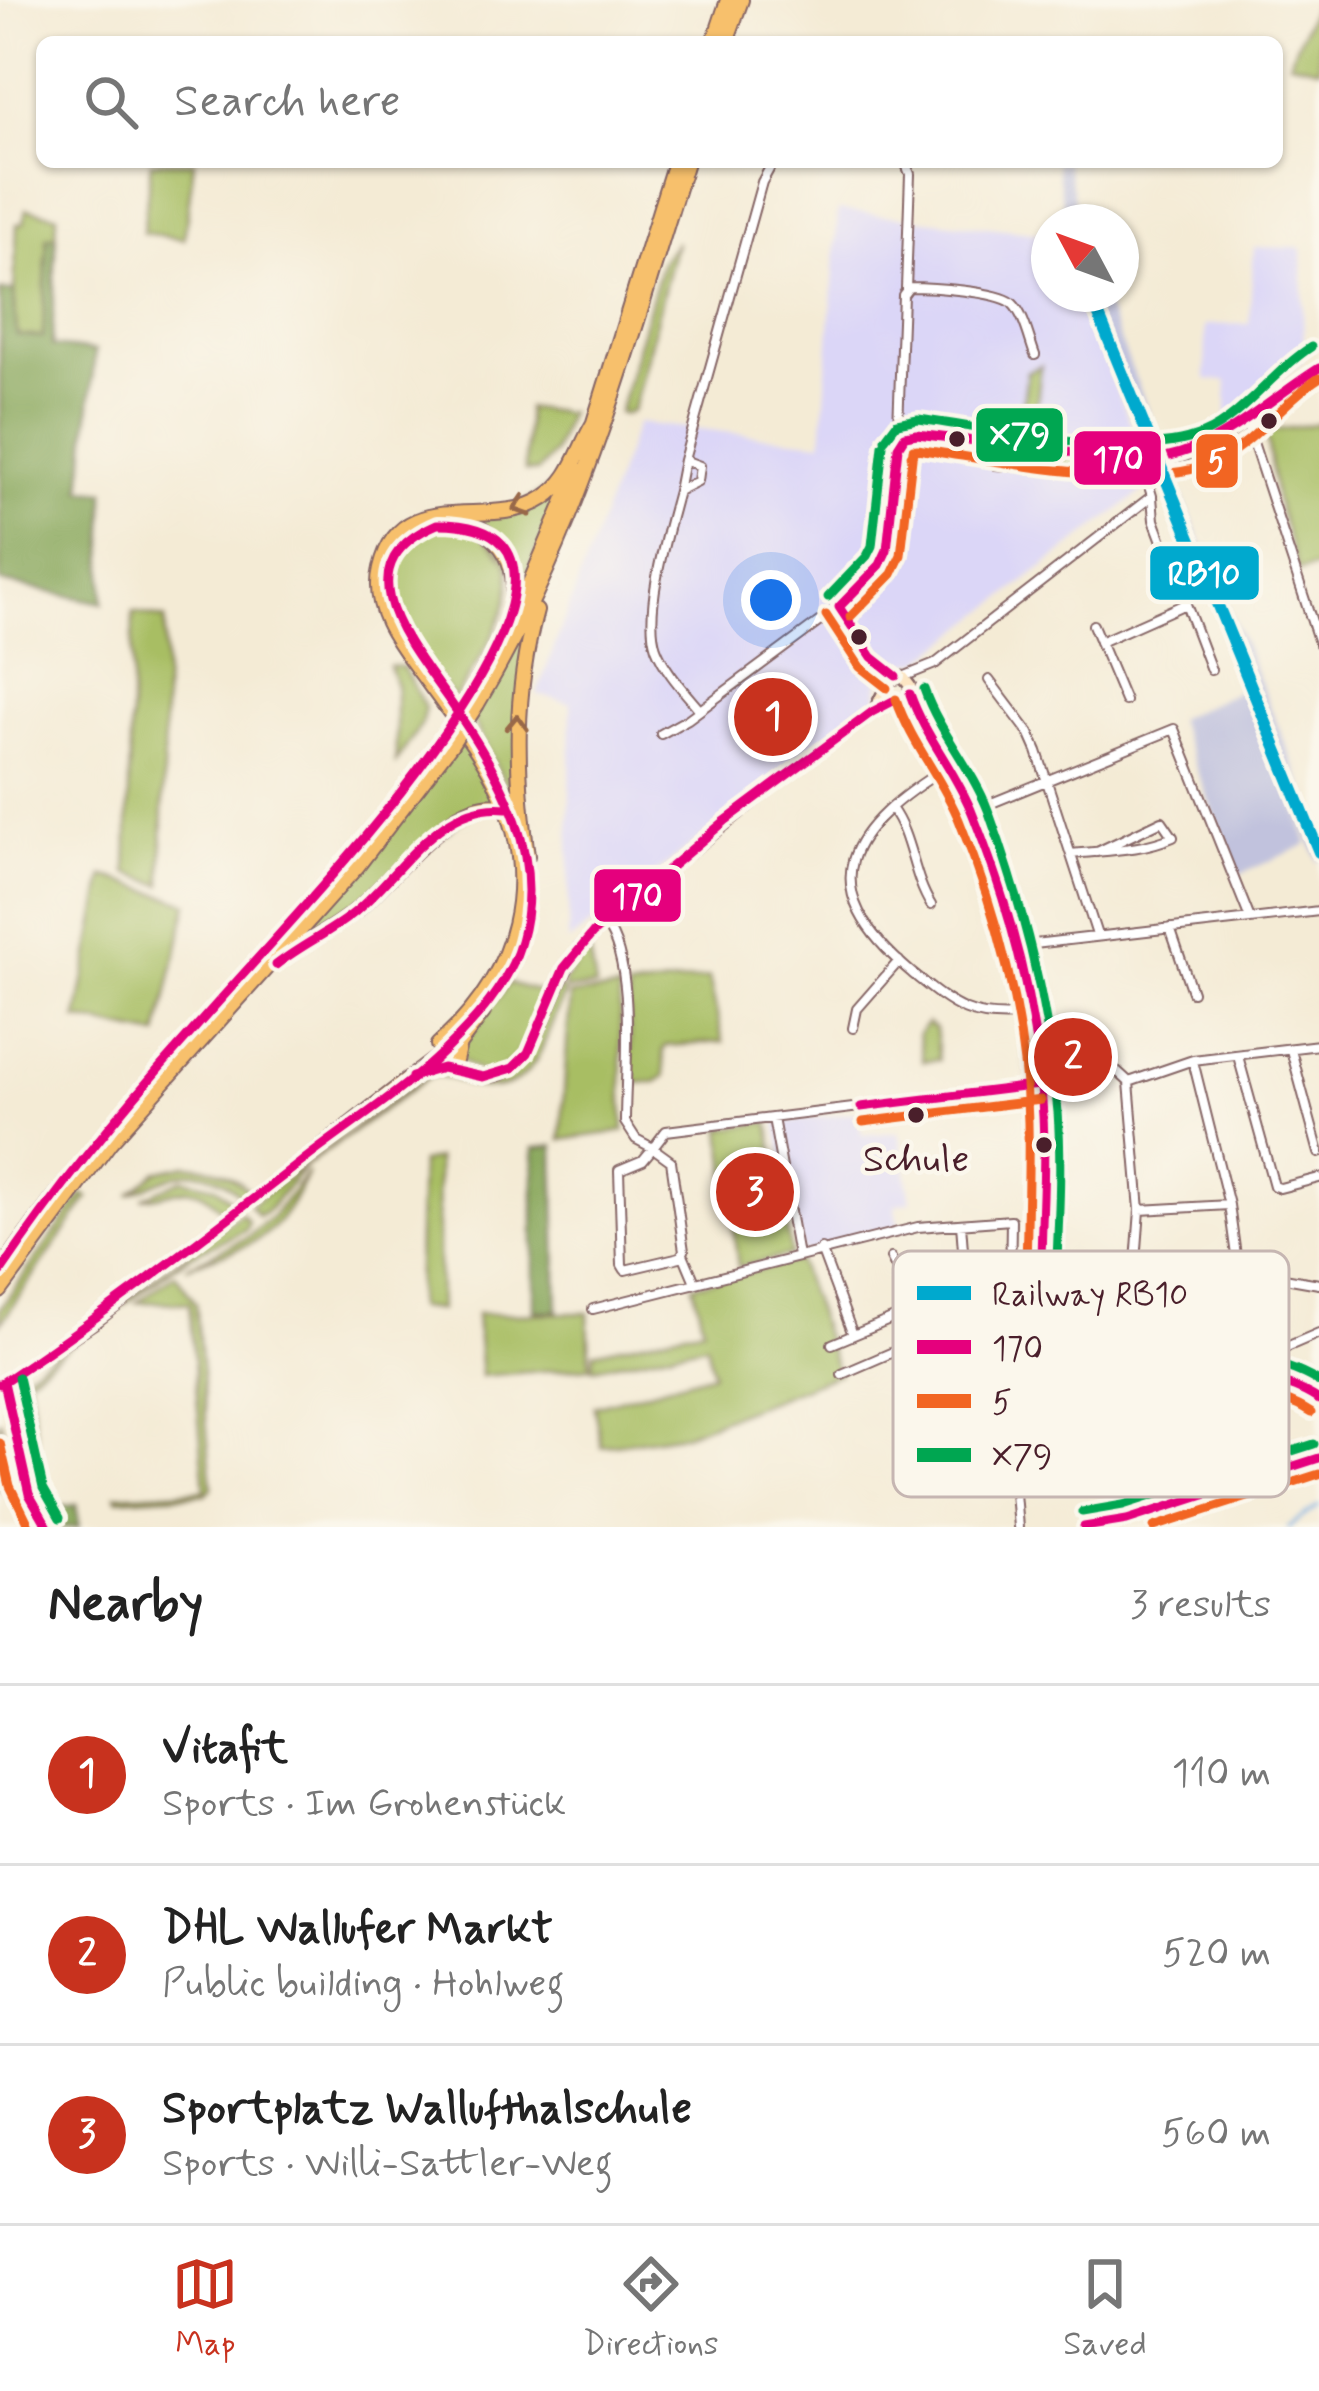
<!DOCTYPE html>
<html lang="en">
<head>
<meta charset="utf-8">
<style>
	body { margin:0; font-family:Mynerve,sans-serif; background:#f6f6f6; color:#222 }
	.compass { position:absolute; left:1031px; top:204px; width:108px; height:108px; border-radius:50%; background:#fff; box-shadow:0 3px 9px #0004; rotate:311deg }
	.you { position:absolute; left:771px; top:600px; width:42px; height:42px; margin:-30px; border:9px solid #fff; border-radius:50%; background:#1a73e8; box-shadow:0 0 0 18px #1a73e833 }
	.badge { display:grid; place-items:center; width:78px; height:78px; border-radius:50%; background:#c8321e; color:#fff; font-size:39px; font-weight:700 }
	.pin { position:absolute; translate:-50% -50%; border:6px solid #fff; box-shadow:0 3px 12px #0006 }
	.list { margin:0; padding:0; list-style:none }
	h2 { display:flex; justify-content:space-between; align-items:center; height:156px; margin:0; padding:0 48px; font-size:51px }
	h2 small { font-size:39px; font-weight:400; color:#767676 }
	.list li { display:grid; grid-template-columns:78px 1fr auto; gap:36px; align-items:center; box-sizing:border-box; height:180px; padding:0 48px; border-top:3px solid #e0e0e0 }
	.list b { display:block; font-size:45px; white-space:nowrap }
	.list p { margin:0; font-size:39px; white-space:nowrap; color:#767676 }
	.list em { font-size:39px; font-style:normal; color:#767676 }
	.icon { flex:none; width:66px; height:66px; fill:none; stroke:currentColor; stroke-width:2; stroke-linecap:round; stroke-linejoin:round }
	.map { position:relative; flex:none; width:1319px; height:1527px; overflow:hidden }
	.search { position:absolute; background:#fff; box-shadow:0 3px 9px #0004; left:36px; right:36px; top:36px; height:132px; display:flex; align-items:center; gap:30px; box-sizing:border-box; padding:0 42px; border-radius:18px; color:#767676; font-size:45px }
	.sheet { height:696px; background:#fff }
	nav { display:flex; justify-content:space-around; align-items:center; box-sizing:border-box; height:168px; border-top:3px solid #e0e0e0; background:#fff; font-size:33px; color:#767676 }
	nav a { display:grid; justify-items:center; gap:6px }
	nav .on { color:#c8321e }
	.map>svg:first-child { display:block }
</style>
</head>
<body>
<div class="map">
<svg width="1319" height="1527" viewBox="0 0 1319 1527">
	<rect width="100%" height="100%" fill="#fbf7ec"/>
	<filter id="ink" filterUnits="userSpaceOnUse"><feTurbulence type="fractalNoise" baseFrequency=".00833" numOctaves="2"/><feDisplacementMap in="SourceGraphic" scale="24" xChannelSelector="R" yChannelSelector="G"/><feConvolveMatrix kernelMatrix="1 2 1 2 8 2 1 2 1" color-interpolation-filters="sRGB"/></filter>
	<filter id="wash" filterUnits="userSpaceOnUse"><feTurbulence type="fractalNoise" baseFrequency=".004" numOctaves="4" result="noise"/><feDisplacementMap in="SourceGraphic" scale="48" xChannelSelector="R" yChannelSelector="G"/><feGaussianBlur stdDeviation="2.7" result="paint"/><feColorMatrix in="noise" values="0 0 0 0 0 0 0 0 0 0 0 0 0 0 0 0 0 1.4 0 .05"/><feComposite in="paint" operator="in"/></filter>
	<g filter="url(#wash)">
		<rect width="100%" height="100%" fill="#f4ebd5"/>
		<!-- built -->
		<path fill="#dbd6f7" d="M838,210L1049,234V294H1077L1155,482L921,661L896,664L878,679V700L568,942L571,703L537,694L637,423L822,442Z
			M1254,247L1302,248L1304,359L1227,422V381L1206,380L1205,325L1249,324Z
			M857,1112L862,1135L899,1132L911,1201L895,1205L899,1227L803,1253L776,1123Z"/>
		<!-- industrial -->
		<path fill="#c1c2dd" d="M1055,162H1066L1079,222H1066Z
			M1086,294H1101L1164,448L1153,453L1096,325Z
			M1175,478L1319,824V864L1287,782L1308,844L1239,875L1176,719L1250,686L1164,483Z"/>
		<!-- green -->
		<path fill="#a8be63" stroke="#796e47" stroke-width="3" d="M1316,0H1319V68L1289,62Z
			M151,162H194L184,239L143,233Z
			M26,209L57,215L56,237L47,238L43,338L17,335L14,291L17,224L24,223Z
			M676,242L636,399L632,411L624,414L619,412L662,261Z
			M1041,366L1033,442L985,436L986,431H992L993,423L1013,426L1015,420H1021L1027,372Z
			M527,408L568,413L553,454L537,472L525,471Z
			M1319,423V567L1298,571L1275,496L1266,432Z
			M994,448L1103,460L1106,465L1122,467L1121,472L1023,461L997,464L993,459Z
			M569,476L517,598V573L470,520L502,515Z
			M447,522C560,549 493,637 454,700C426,660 373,610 395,558C405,536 424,526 447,522Z
			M133,612L165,619L162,885L127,873Z
			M526,623L518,810L472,718Z
			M389,666L403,667L425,708L421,725L396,762V686Z
			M463,734L501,802L480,805L373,892L286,953Z
			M104,876L188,903L158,1036L77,1019Z
			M589,947L596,987L567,990L563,983Z
			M709,978L723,1042L666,1046L663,1050L665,1076L656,1082L632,1083L628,990Z
			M509,983L546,994C534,1027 508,1104 461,1059V1047Z
			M558,986L565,994C542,1034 541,1097 476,1087C459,1084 448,1073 430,1076L304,1167L269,1209L258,1216L250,1205L428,1074L442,1070L463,1077L512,1073Z
			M619,990L624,1131L561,1140L570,995Z
			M927,1023L935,1029L939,1060L923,1061L918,1034Z
			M769,1122L791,1255L738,1267L722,1129Z
			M437,1159L439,1310L416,1308L420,1162Z
			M186,1165C213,1166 230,1172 249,1191L241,1196C201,1155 173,1176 129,1195L156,1172Z
			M308,1172C272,1247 259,1240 186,1267L249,1236L271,1218Z
			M183,1179L215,1186L233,1202L222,1210C191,1174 177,1197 142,1198Z
			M83,1194L88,1198L0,1324V1309Z
			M241,1213L248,1221L246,1229L186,1258L12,1389L21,1377Z
			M798,1261L838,1374L684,1434L601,1446L594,1406L713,1373L706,1344L593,1368L594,1352L703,1327L693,1285Z
			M175,1274L196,1303L212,1488L206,1494L117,1499L116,1495L205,1490L189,1303L137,1302Z
			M588,1313L590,1367L481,1376L476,1314Z
			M28,1380L46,1502L38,1488L20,1399Z
			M0,1420L18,1487L0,1489Z"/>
		<!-- forest -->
		<path fill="#86a559" stroke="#686242" stroke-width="3" d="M47,237H56L52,346L95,351L82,490L105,491L103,603L0,582V291H14L17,335L43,337Z
			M554,1146L558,1311H534V1148Z
			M76,1505L79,1527H58L44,1509Z"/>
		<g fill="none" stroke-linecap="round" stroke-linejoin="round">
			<!-- stream -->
			<path stroke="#71aae1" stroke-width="3" d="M1288,1527L1319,1506"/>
		</g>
	</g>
	<g filter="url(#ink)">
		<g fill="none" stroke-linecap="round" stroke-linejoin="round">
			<!-- street casing -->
			<g stroke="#866666" stroke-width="12">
				<path id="street" d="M905,162L910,174L906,289
					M1246,421L1319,643
					M901,438L898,427L903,295L909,287C928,287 998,291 1012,303C1024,314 1029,339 1035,355
					M684,460L762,182L773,162
					M678,491L684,460L700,466L698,481L678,491C668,529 643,611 656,648C665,671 683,690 699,709
					M1152,497L1154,520L1211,670
					M1093,625L1125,701
					M1100,642L1183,605
					M903,677L935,664L1152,496L1148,483L1141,478L995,465L982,454L980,441
					M989,680L1029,733L1037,751L1097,935
					M910,694L918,717L972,811L1017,946L1034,1034L1043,1117L1040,1323C1043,1347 1051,1362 1067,1380C1117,1437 1190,1376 1250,1376C1275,1376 1299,1386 1319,1400
					M661,734L688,719L839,607
					M949,766C848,828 807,885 912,973C955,1008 972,1022 1030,1015
					M891,808C912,836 912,875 931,905
					M972,811L1174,729L1249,916
					M1071,854C1106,850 1140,851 1173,837L1162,821L1097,852
					M605,923C637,965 625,1069 625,1122L636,1139L653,1148L666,1131L1039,1085L1117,1071L1129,1082L1193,1060L1319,1045
					M1170,928L1192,992
					M1017,946L1319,911
					M853,1028L857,1009L899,961
					M1291,1050L1319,1153
					M1238,1056L1274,1186L1280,1188L1319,1178
					M1193,1061L1229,1205L1238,1270
					M1129,1082L1140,1210L1135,1275
					M773,1118L798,1256
					M653,1148L671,1161L684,1251L680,1257L625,1270L622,1265L619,1170L643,1160Z
					M1140,1210L1229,1205
					M821,1249L853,1335
					M683,1254L694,1280
					M891,1258L930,1336
					M1193,1267L1219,1380
					M1131,1276L1162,1398
					M966,1288L1010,1286
					M1073,1294L1084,1345L1094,1350
					M593,1309L918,1227L1011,1220L1010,1286L1015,1313
					M832,1344L966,1288L961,1224
					M842,1374L930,1336L1053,1301L1087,1285L1135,1275L1193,1267L1238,1270L1319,1284
					M1255,1376L1261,1358L1319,1333
					M993,1387L1022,1371L1056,1433
					M954,1451L1010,1441L1015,1436L987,1372L977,1324
					M1014,1482L1018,1527
					M1084,1527L1127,1520L1319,1458"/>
			</g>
			<!-- secondary casing -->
			<g stroke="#866666" stroke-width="15">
				<path id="secondary" d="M886,684L839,607L880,565L887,550L898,447L905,436L917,434L1142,461C1222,460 1255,404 1319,368
					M876,707L890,679L903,677L910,686V694L903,701H893L885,693
					M442,1053C455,1078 490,1083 513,1068C542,1049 554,974 585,941C606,919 631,901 655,881C726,822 797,766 872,712L893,701
					M4,1382C23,1429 13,1486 48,1527"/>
			</g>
			<!-- primary casing -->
			<g stroke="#866666" stroke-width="16">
				<path id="primary" d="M0,1384L98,1319L410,1077L442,1053L438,1045"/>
			</g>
			<!-- highway casing -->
			<g stroke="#866666" stroke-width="18">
				<path id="highway" d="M714,42L728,0
					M726,42L741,0
					M591,432L675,162
					M445,520C495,520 525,564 510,611
					M470,695L525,595L578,470
					M477,704C581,530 626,353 686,162
					M527,856C516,772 513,694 536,611
					M278,962C304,943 333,930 357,910C391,883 456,788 507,808
					M438,1045C518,975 545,879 495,781C477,746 451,714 428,682C404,649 370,612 381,568C401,482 491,533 544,498C573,479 577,451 594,423
					M455,1061L459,1044L483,1012
					M0,1273C130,1078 312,927 444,735
					M0,1291L110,1142L358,865L451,744"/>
			</g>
			<!-- street -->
			<use href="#street" stroke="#fff" stroke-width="8"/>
			<!-- secondary -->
			<use href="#secondary" stroke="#fce6c4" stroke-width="10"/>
			<!-- primary -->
			<use href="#primary" stroke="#f7c06c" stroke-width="12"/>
			<!-- highway -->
			<use href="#highway" stroke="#f7c06c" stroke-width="14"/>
			<!-- highway-bridge casing -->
			<g stroke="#866666" stroke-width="18" stroke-linecap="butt">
				<path id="highway-bridge" d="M444,735L470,695
					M451,744L477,704"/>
			</g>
			<!-- highway-bridge -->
			<use href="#highway-bridge" stroke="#f7c06c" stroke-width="14"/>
			<!-- bus-1 casing -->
			<g stroke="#fbf7ec" stroke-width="18">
				<path id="bus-1" d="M898,447L905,436L917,434L1142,461C1219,453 1257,407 1319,368
					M437,524C571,523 499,650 458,713C418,653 334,568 437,524Z
					M839,607L880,565L887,550L898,447
					M839,607L872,657L896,676
					M910,694C925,737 957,773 973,815C1011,910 1038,1013 1043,1116C1046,1167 1041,1220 1041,1271C1040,1295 1037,1321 1045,1344C1051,1364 1066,1382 1083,1393C1147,1436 1224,1338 1319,1400
					M276,965C301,945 331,932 355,912C401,874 440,800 507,808
					M412,1077L442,1068L483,1077L513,1068L528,1053L564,968L593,933L725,821L872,712L893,701
					M861,1107L1039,1085
					M0,1273C57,1189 120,1111 188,1036C281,930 380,831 458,713
					M4,1382L29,1494L48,1527
					M0,1384C104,1315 201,1239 300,1163C347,1126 401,1093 444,1051C474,1022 510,983 521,941C545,857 504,781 458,713
					M1084,1527L1127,1520L1319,1458"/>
			</g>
			<!-- bus-2 casing -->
			<g stroke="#fbf7ec" stroke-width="18">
				<path id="bus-2" d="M911,455L917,449C995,460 1149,495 1219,460C1258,440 1283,401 1319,378
					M826,615L860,667L887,688
					M850,617L892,574L901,555L913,449
					M896,699C911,743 942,778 959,820C997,913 1026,1020 1028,1122C1029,1170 1027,1219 1026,1268C1025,1295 1022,1323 1031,1349C1039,1372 1055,1392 1075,1406C1144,1455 1221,1354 1311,1413
					M863,1122L1041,1100
					M0,1443L10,1486L30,1527
					M1154,1527L1319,1474"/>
			</g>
			<!-- bus-3 casing -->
			<g stroke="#fbf7ec" stroke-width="18">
				<path id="bus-3" d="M885,439L897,423L918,419C991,428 1136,463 1203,434C1244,416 1273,371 1311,347
					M828,597L867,556L872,546L883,445
					M924,689C939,732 972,768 988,810C1024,908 1049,1008 1058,1112C1063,1181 1056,1253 1055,1322C1076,1438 1179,1364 1248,1361C1274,1360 1298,1370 1319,1382
					M18,1377L43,1488L60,1518
					M1082,1512L1123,1505L1314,1444"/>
			</g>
			<!-- bus-1 -->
			<use href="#bus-1" stroke="#e5007d" stroke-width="9"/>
			<!-- bus-2 -->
			<use href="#bus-2" stroke="#f26522" stroke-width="9"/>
			<!-- bus-3 -->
			<use href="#bus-3" stroke="#00a651" stroke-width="9"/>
			<!-- rail-1 casing -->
			<g stroke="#fbf7ec" stroke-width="21">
				<path id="rail-1" d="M1090,294L1319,852"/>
			</g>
			<!-- rail-1 -->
			<use href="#rail-1" stroke="#00a9ce" stroke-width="12"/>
		</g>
		<!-- one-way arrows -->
		<defs><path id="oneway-chevron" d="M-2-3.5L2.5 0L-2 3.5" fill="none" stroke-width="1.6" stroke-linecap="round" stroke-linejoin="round" transform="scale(3)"/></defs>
		<g stroke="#986748">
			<use href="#oneway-chevron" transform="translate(521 507) rotate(162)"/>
			<use href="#oneway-chevron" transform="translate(517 723) rotate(-88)"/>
		</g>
	</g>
	<!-- markers -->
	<g fill="#4a1f2b" stroke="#fbf7ec" stroke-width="4.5">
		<circle cx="1269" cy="421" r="10"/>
		<circle cx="957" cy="439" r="10"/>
		<circle cx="859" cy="637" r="10"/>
		<circle cx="916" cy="1115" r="10"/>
		<circle cx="1044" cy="1145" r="10"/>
	</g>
	<g text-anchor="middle" stroke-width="9" stroke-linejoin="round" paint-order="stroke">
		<!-- bus labels -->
		<g font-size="39" fill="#4a1f2b" stroke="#fbf7ec">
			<text x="916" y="1171">Schule</text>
		</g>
	</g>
	<!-- legend -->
	<rect x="893" y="1251" width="396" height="246" rx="18" fill="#fbf7ec" stroke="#c6b6b2" stroke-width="3"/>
	<rect x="917" y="1286" width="54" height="14" fill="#00a9ce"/>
	<rect x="917" y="1340" width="54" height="14" fill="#e5007d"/>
	<rect x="917" y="1394" width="54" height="14" fill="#f26522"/>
	<rect x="917" y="1448" width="54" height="14" fill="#00a651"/>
	<g font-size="33" fill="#4a1f2b">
		<text x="992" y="1305">Railway RB10</text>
		<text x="992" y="1359">170</text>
		<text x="992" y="1413">5</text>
		<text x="992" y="1467">X79</text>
	</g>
	<g stroke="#fbf7ec" stroke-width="4.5">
		<rect x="974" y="406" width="91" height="58" rx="12" fill="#00a651"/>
		<rect x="1072" y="429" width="91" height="58" rx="12" fill="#e5007d"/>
		<rect x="1194" y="432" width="46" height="58" rx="12" fill="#f26522"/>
		<rect x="1148" y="544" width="113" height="58" rx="12" fill="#00a9ce"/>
		<rect x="592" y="867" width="91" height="57" rx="12" fill="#e5007d"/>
	</g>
	<g font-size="33" text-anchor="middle" font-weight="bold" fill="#fff">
		<text x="1020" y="446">X79</text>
		<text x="1118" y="470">170</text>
		<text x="1217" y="472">5</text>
		<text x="1204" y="585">RB10</text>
		<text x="637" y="907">170</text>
	</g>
</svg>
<svg class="compass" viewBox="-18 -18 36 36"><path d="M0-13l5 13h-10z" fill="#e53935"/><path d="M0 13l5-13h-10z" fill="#767676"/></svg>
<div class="you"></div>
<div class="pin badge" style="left:773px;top:717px">1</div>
<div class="pin badge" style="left:1073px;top:1057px">2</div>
<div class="pin badge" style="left:755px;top:1192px">3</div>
<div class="search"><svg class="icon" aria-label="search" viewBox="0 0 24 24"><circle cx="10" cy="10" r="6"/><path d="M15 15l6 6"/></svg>Search here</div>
</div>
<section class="sheet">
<h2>Nearby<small>3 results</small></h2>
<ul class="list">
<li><span class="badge">1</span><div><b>Vitafit</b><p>Sports · Im Grohenstück</p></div><em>110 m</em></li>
<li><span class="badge">2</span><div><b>DHL Wallufer Markt</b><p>Public building · Hohlweg</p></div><em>520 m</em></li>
<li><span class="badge">3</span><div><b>Sportplatz Wallufthalschule</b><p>Sports · Willi-Sattler-Weg</p></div><em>560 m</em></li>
</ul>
</section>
<nav>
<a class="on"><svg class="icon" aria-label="map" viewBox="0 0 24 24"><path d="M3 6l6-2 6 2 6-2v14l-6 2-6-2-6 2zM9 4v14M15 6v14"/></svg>Map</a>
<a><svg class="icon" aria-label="directions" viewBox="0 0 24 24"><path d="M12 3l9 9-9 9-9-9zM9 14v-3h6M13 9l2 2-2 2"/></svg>Directions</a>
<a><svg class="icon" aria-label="saved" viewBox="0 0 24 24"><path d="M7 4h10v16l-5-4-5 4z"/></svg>Saved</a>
</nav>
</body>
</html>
